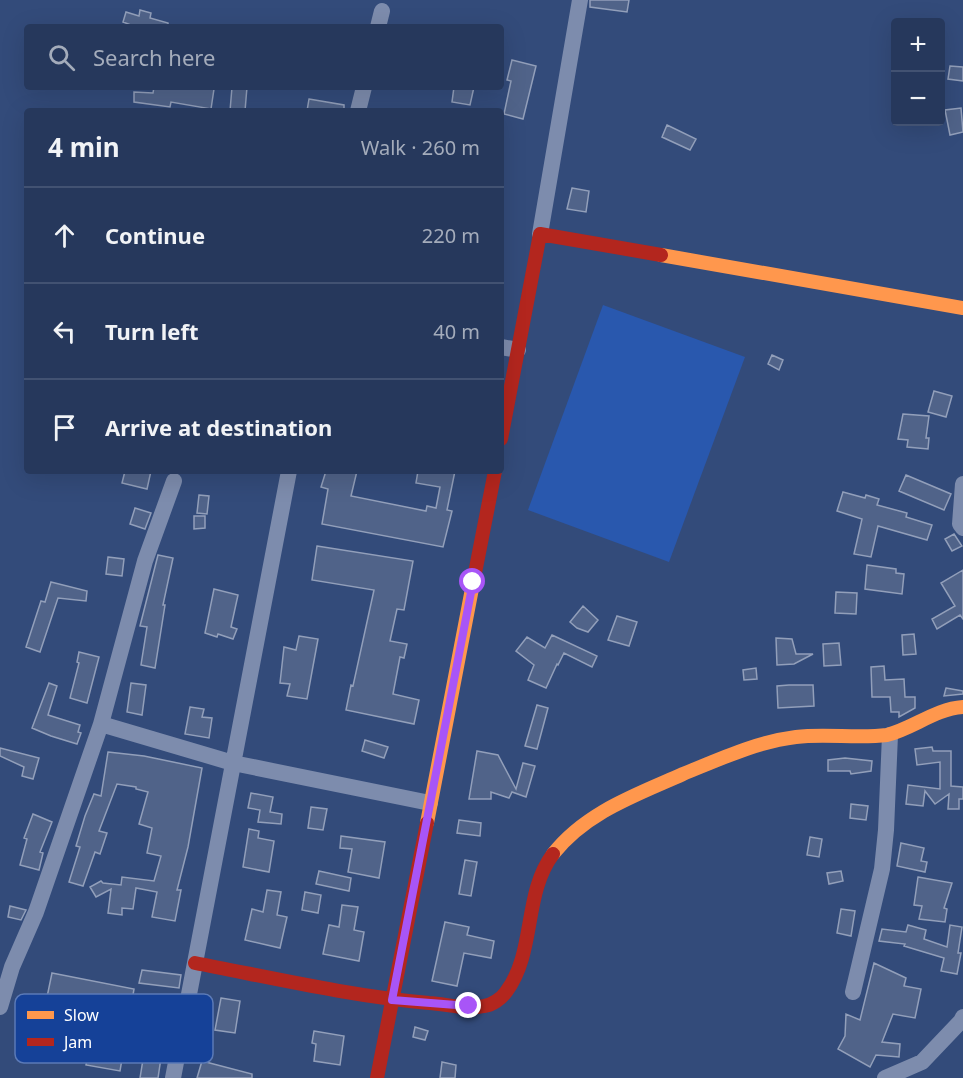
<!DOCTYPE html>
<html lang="en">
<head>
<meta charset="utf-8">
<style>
	body { margin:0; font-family:"Noto Sans",sans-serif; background:#2e3f62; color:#f1f3f6 }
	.controls { position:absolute; right:18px; top:18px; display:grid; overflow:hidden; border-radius:6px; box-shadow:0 6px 24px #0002 }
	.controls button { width:54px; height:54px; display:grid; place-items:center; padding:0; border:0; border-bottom:2px solid #425272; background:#26385c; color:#f1f3f6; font:30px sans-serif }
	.stop { position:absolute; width:18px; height:18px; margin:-14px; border:4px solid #a855f7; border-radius:50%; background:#fff }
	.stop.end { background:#a855f7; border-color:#fff; box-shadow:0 2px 6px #0008 }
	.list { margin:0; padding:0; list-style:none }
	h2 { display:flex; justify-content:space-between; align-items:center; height:78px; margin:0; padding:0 24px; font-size:26px }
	h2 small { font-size:20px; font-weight:400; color:#a4acbb }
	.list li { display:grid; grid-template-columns:39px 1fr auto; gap:18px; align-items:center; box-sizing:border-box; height:96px; padding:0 24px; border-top:2px solid #425272 }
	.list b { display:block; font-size:22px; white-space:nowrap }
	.list em { font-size:20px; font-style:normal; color:#a4acbb }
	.icon { flex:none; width:33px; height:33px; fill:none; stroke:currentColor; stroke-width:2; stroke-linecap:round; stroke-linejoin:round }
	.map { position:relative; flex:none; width:963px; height:1078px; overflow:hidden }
	.search { position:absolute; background:#26385c; box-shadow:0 6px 24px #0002; left:24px; top:24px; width:480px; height:66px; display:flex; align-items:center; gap:15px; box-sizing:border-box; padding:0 21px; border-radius:6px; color:#a4acbb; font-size:22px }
	.panel { position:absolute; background:#26385c; box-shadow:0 6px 24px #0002; left:24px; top:108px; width:480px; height:366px; border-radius:6px }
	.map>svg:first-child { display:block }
</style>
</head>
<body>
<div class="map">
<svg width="963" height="1078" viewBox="0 0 963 1078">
	<rect width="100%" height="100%" fill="#334b7a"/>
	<!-- green -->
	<path fill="#2958ae" d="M603,305L745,357L669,562L528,510Z"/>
	<!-- building -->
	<path fill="#506389" stroke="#929fba" stroke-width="1.5" d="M590,0H629L627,12L590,7Z
		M140,10L151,13L150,18L168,23V27H136L123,22L126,12L139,16Z
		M512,60L536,66L523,119L504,114L511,81L507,80Z
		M950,66L963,67V81L948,79Z
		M154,87L214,89L211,109L171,102L170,107L134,102V92L153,93Z
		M232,87H247L245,111H230Z
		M454,87H474L470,105L452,102Z
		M309,99L344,105V111H307Z
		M961,108L963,132L950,135L945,110Z
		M667,125L696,139L690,150L662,137Z
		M572,188L589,191L586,212L567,209Z
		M772,355L783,360L779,370L768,364Z
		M934,391L952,396L946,417L928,412Z
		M903,414L929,416L926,438H929L928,449L907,447L908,440L898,439Z
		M125,471H151L147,489L122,483Z
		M326,471H357L351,496L426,511L427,506L436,508L440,487L416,483L418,471H455L447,510L452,511L443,547L322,524L328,489L321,487Z
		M906,475L951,494L944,510L899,491Z
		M843,492L865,498L866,495L879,499L877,505L907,513L906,517L932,525L927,540L878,526L871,557L854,554L862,519L837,511Z
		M199,495L209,496L207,514L197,513Z
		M135,508L151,513L145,529L130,524Z
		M194,516H205V528L194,529Z
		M954,534L962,546L952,551L945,539Z
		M317,546L413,561L404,610L397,609L390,641L407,644L404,658L400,657L393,694L419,700L414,724L346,710L351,685L353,686L374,590L312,580Z
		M158,555L173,558L163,605H165L155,668L141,665L147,627L140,626Z
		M108,557L124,559L122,576L106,574Z
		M867,565L896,569V573L904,574L902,594L865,589Z
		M963,570V619L960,615L937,629L932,619L955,606L941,583Z
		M51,582L87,591L86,601L58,598L40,652L26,647L41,601L45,602Z
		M214,589L238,595L231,627L237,629L233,639L218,634L217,637L205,633Z
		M836,592L857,593L856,614L835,613Z
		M583,606L598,620L588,632L577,628L570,622Z
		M617,616L637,622L629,646L608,640Z
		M914,634L916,654L903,655L902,635Z
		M552,635L597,656L592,667L564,653L558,665L557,664L546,688L528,680L534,665L516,651L527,637L545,648Z
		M299,636L318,639L307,699L287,696L290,684L280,683L284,647L296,650Z
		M776,638L792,639L796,654H813L794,664L777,665Z
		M839,643L841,665L824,666L823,644Z
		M79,652L99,657L87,703L70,698L79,663L77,662Z
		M884,666L885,680L904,679L905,697H915V708L899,717V712H891L890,697H872L871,667Z
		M756,668L757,679L744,680L743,670Z
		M49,683L57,686L48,715L80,725L78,732L81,733L77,744L51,736L32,728Z
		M131,683L146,685L142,715L127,712Z
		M789,685H813L814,706L778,708L777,686Z
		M946,688L963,691V694L944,696Z
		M537,705L548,708L537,749L525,746Z
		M190,707L204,709L202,717L212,718L209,738L185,734Z
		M365,740L388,747L384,758L362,751Z
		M932,747L933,751H951V786L963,787V799H959V809H948L949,794L935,804L925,791L923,806L906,804L908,785L940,789V762L917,765L915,749Z
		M0,748L39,758L33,779L22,776L24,767L0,756Z
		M477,751L498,755L516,789L523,763L535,766L526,797L512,792L509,798L491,792V799H469Z
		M108,752L144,756L202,768L188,847L177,890H181L175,921L152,917L157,892L136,888L133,909L122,908V915L108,913L111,889L96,897L90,887L101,881L103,883L121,885L122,877L154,881L161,856L147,853L152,828L139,824L148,792L136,789V787L117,784L99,831L107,833L100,854L95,852L83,886L69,882L80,847L76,846L85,816L94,794L101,796Z
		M845,758L872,761L871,771L851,774L850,771H828V760Z
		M251,793L273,797L270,812L282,814L281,824L258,822L260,810L248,808Z
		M851,804L868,806L866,820L850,818Z
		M311,807L327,809L323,830L308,828Z
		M33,814L52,822L40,852L43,853L39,870L20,865L27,839L24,838Z
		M459,820L481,823L480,836L457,833Z
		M249,829L259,831L258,838L274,841L269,872L243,867Z
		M341,836L385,842L379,878L348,872L352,849L340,848Z
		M810,837L822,839L819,857L807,855Z
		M901,843L924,848L921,861L927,862L925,872L897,866Z
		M465,860L477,862L471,896L459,894Z
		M319,871L351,878L349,891L316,884Z
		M841,871L843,881L829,884L827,873Z
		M918,877L952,883L944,908L947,909L945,922L919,919L922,906L914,905Z
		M267,890L281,892L277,915L287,917L280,948L245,940L252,909L263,912Z
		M305,892L321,895L318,913L302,910Z
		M342,905L358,907L354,930L364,932L359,961L323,954L329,925L339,927Z
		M10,906L26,910L21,920L8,917Z
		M841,909L855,911L851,936L837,933Z
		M445,922L469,927L467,935L494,941L491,958L464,953L457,986L432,981Z
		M908,925L926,930L924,939L947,947L950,925L962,927L958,953H961L957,974L941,971L944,958L904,946L905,944L879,941L882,929L906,932Z
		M874,963L906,978L904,986L921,989L915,1018L893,1014L882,1042L900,1044L899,1057L876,1055L870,1067L838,1049L845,1036L846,1014L860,1020Z
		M142,970L181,975L179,988L139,983Z
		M52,973L134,989L120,1071L86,1065L87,1060L36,1050Z
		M221,998L240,1001L235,1033L215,1030Z
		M415,1027L428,1031L425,1040L413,1037Z
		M314,1031L344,1036L340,1065L314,1061L316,1044L312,1043Z
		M146,1041L163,1044L158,1078H140Z
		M202,1061L252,1074V1078H197Z
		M442,1062L456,1065L455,1078H440Z"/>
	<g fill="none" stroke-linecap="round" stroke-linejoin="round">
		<!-- street -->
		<path stroke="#7d8cad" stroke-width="16" d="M378,27L382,11
			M358,111L364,87
			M540,234L580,0
			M501,347L518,350
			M963,484L960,524L963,528
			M101,724L233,763L430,803
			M853,992L882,869L886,830L890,735
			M0,1007L12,967L36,912L101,724L145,561L174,481
			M173,1078L289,471
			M885,1078L922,1062L961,1021L963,1017"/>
		<!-- slow -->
		<path stroke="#ff974d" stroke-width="14" d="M661,255L963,308
			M427,823L475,573
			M553,854C586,812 636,795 683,774C720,759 756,742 796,737C826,733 857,739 887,735C914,728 935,709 963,707"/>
		<!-- jam -->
		<path stroke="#b3261e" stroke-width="14" d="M501,439L540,234L661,255
			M475,573L495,471
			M195,963C273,978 350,996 429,1003C447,1004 466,1010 484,1006C492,1005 501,999 506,992C536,952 523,894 553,854
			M377,1078L427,823"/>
	</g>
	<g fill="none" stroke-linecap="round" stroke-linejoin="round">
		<!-- route -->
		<path stroke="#a855f7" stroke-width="8" d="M469,1006L392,1000L473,582"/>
	</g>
	<!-- legend -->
	<rect x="15" y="994" width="198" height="69" rx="9" fill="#154198" stroke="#5b7ab7" stroke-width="1.5"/>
	<rect x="27" y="1011" width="27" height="8" fill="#ff974d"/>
	<rect x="27" y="1038" width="27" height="8" fill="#b3261e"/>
	<g font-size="16" fill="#fff">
		<text x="64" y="1021">Slow</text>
		<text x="64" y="1048">Jam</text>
	</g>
</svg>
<div class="controls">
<button>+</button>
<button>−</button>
</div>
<div class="stop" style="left:473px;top:582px"></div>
<div class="stop end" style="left:469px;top:1006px"></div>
<div class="search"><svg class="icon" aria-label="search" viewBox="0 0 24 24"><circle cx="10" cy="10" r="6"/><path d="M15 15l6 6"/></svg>Search here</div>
<section class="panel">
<h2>4 min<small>Walk · 260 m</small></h2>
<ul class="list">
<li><svg class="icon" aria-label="ahead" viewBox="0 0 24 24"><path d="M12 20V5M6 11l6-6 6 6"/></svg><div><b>Continue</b></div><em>220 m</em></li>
<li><svg class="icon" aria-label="left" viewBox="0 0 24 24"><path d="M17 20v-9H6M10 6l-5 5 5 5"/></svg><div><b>Turn left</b></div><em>40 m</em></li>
<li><svg class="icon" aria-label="arrive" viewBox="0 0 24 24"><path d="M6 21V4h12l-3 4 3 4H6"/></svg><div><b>Arrive at destination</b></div></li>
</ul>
</section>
</div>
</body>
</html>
